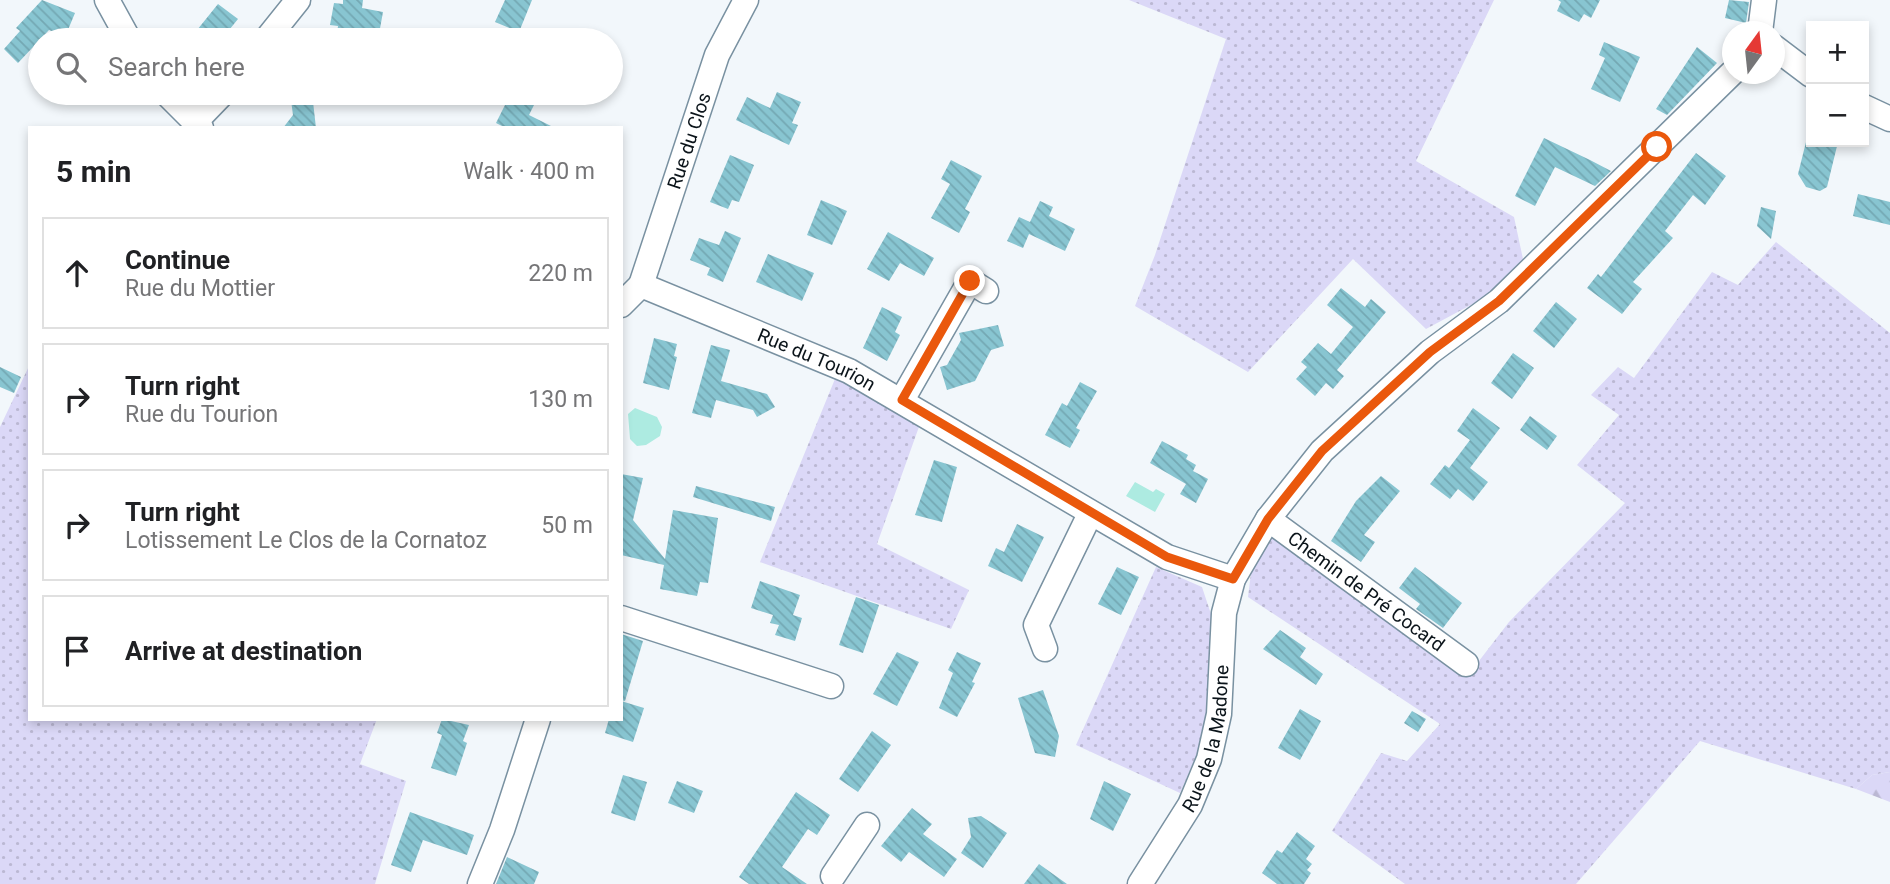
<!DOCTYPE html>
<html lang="en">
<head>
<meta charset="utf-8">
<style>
	body { margin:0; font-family:Roboto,sans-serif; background:#f6f6f6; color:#202124 }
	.controls { position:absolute; right:21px; top:21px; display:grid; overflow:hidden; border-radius:0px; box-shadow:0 4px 10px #0003 }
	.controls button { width:63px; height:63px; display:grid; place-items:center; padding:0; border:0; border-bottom:2px solid #e0e0e0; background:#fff; color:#202124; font:35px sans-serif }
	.compass { position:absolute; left:1722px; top:21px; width:63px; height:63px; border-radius:50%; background:#fff; box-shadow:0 4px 10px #0003; rotate:15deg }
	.stop { position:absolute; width:21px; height:21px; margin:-16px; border:5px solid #ea580c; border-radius:50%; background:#fff }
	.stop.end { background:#ea580c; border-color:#fff; box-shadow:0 2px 7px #0008 }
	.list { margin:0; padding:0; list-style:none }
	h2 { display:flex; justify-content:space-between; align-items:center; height:91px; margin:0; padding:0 28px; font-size:30px }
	h2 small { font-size:23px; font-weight:400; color:#757577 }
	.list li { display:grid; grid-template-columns:46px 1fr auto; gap:21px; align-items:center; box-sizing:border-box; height:112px; margin:0 14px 14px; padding:0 14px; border:2px solid #e0e0e0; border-radius:0px }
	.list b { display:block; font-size:26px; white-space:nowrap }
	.list p { margin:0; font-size:23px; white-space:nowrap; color:#757577 }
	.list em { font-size:23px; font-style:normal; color:#757577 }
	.icon { flex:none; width:38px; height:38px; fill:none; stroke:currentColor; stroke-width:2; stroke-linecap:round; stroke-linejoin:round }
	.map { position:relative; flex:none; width:1890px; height:884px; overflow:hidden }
	.search { position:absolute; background:#fff; box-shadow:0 4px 10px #0003; left:28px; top:28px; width:595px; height:77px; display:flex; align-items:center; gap:18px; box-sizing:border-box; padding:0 24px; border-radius:38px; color:#757577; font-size:26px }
	.panel { position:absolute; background:#fff; box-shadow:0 4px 10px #0003; left:28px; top:126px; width:595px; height:595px; border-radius:0px }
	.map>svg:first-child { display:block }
</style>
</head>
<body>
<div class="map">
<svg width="1890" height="884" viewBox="0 0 1890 884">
	<defs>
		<pattern id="grass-dots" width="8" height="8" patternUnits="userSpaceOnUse" patternTransform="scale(1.75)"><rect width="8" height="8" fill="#dbd8f7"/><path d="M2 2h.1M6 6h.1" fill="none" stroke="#bbb8d3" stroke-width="1.8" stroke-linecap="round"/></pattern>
		<pattern id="forest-firs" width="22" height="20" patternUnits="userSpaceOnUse" patternTransform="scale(1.75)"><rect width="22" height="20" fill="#dbd8f7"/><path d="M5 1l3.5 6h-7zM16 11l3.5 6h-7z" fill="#bbb8d3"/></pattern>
		<pattern id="building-back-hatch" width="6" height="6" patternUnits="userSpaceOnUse" patternTransform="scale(1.75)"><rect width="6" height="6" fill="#88c5d1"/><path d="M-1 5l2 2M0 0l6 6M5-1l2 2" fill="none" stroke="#74a8b3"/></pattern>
	</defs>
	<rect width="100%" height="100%" fill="#f2f7fb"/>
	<!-- grass -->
	<path fill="url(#grass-dots)" d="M1129,0H1494L1416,161L1514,217L1523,259L1495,292L1426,329L1353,259L1248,372L1135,306L1155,255L1226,39Z
		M1776,242L1890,333V772L1872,775L1856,789L1700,741L1576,884H1405L1332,831L1381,753L1407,761L1440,724L1248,597L1251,573L1271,530L1472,670L1509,622L1625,503L1577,465L1619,415L1591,395L1618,367L1634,378L1712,272L1738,285Z
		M30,364V719H377L360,764L406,781L375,884H0V427Z
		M837,374L920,424L877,544L969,590L951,629L760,562Z
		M1156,567L1202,587L1212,617L1210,685L1204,738L1180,793L1076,745Z"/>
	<!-- forest -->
	<path fill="url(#forest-firs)" d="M1890,772V802L1856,789L1872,775Z"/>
	<!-- water -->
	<path fill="#adebe1" d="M635,408L657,417L662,427L660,436L646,445L637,446L630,439L628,414Z
		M1135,482L1153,492L1156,489L1165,494L1155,512L1126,496Z"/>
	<!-- building -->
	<path fill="url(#building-back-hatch)" d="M42,0L75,13L65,37L49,30L18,63L4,49L20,31L16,28Z
		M343,0H363L362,8L383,12L379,34L371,33L370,39L337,33L338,26L330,25L334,3L343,4Z
		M505,0H532L519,32L495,22Z
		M1558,0H1600L1591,18L1584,14L1579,22L1557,11L1561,2Z
		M1729,0L1749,2L1746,23L1725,18Z
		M218,4L238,19L221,40H189Z
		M1604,42L1640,57L1620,102L1591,89L1605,58L1599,55Z
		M1697,47L1717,63L1667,115L1656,109Z
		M777,92L801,102L792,123L798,125L789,145L736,120L747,97L770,108Z
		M290,93H312L316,128H283L293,115Z
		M511,93H540L529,115L555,128H506L496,123Z
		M1544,138L1590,160L1611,171L1595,186L1555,167L1535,206L1515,196Z
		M1806,142H1838L1827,187L1820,191L1806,187L1798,174Z
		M1696,153L1726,176L1705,205L1693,195L1665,231L1673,238L1633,282L1642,289L1622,314L1587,288L1598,274L1601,277Z
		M730,155L754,165L739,202L732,200L728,209L710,202Z
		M951,160L982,176L965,209L970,212L959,233L931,218L950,184L941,179Z
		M1858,194L1890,202V225L1853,216Z
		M821,200L847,211L832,245L807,235Z
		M1040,201L1053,207L1049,216L1075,229L1065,251L1029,234L1023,248L1007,241L1019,217L1030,222Z
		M1761,207L1776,211L1771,239L1757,226Z
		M725,231L741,238L723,282L707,275L710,268L690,260L699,238L719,245Z
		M888,232L934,258L924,276L900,263L889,281L867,269Z
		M768,254L814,273L802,301L756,282Z
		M1341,288L1365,307L1371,299L1386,312L1337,370L1344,376L1333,389L1326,383L1315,396L1296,379L1307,367L1301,362L1318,343L1331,354L1353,327L1327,305Z
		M1556,302L1577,319L1554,348L1533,331Z
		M882,307L902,317L895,332L900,335L887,361L863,348Z
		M998,325L1004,346L991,350L975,381L947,390L940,367L947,365L961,340L959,333Z
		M654,338L677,344L674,356L677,357L669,390L643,383Z
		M711,345L730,350L721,381L767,394L775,407L757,417L753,410L716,400L711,418L692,413Z
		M1513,353L1534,368L1512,399L1491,383Z
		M0,367L21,377L14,393L0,387Z
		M1080,382L1097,391L1076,428L1080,430L1070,448L1045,435L1062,403L1067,406Z
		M1473,408L1500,428L1470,468L1488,482L1473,501L1458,489L1450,499L1430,484L1445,465L1449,468L1470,440L1457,431Z
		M1530,416L1557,436L1547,450L1520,430Z
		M1162,441L1188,455L1186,459L1196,465L1193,471L1208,479L1196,503L1180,494L1186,484L1150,463Z
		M934,460L957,467L942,522L915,515Z
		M621,474L643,478L633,520L665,559L673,510L718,518L708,583L700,582L697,596L660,589L664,565L621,555Z
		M1381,476L1400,491L1364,535L1375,542L1361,562L1331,541L1356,501Z
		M696,486L775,507L771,521L693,497Z
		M1017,524L1044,537L1022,582L988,566L996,548L1004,552Z
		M1117,567L1139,577L1121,615L1098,604Z
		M1415,567L1462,603L1443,628L1416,609L1420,604L1399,588Z
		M760,581L800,595L793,615L802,618L795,641L775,635L779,625L770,623L773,615L751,608Z
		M856,597L879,605L863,653L839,645Z
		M1280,630L1306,648L1300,657L1323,674L1316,685L1263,649Z
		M621,634L643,641L625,701L621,700Z
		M897,652L919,662L897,706L873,694Z
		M957,652L981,663L972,682L975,683L957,717L939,708L953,673L948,670Z
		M1043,690L1059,736L1055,757L1035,753L1018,698Z
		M621,701L644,708L633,742L605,733L609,719H621Z
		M1300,709L1321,721L1300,760L1278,748Z
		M1412,711L1426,719L1418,732L1404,723Z
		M442,719L469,725L463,741L467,743L456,776L431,768L442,735L437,733Z
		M872,731L891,745L858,792L839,779Z
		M623,775L647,782L635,821L611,813Z
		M677,781L703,791L694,813L668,803Z
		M1104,781L1131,794L1113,831L1090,819Z
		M796,792L830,815L817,835L808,829L782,867L807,884H749L739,877Z
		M912,808L932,824L923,834L957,859L944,877L909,852L901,862L881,846Z
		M410,812L474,835L467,855L423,840L411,872L391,865Z
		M981,816L1007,833L983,868L961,853L971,837L968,818Z
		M1297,832L1315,846L1306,859L1312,864L1307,870L1311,873L1304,884H1277L1262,873L1277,850L1282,853Z
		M507,857L539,872L534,884H496Z
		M1039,864L1067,884H1024Z"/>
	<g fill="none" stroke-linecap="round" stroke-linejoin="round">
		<!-- minor casing -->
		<g stroke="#7991a1" stroke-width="27">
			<g id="minor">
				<path d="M107,0L129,40"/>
				<path d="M1760,32L1764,0"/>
				<path d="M266,40L298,0"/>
				<path d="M1774,47L1811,75"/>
				<path d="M166,93L201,128"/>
				<path d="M1864,107L1890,119"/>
				<path d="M195,122L223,93"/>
				<path id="s1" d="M641,285L717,55L746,0"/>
				<path id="s2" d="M621,305L641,285L849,371L1167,557L1233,579"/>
				<path d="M902,400L970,281L986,291"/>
				<path id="s3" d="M1268,519L1466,664"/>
				<path d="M621,618L831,686"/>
				<path d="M1045,649L1036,625L1090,514"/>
				<path d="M833,876L867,825"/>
				<path d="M480,884L502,830L538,719"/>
				<path id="s4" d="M1140,884L1190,805L1209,759L1219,714L1224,613L1233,579L1268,519L1322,451L1430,352L1499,301L1732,73"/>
			</g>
		</g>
		<!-- minor -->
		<use href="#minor" stroke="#fff" stroke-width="24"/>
	</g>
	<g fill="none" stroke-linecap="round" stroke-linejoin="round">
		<!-- route -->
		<path stroke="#ea580c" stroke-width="9" d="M970,281L902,400L1167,557L1233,579L1268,519L1322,451L1430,352L1499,301L1657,147"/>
	</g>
	<g text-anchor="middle" stroke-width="6" stroke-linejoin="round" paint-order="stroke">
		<!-- street labels -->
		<g font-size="19" fill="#0b141a" stroke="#f2f7fb">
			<text dy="7" stroke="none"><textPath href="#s1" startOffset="152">Rue du Clos</textPath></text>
			<text dy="7" stroke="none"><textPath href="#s2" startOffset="219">Rue du Tourion</textPath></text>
			<text dy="7" stroke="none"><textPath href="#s3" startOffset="122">Chemin de Pré Cocard</textPath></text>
			<text dy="7" stroke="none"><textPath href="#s4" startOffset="163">Rue de la Madone</textPath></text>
		</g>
	</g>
</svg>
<div class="controls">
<button>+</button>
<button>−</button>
</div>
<svg class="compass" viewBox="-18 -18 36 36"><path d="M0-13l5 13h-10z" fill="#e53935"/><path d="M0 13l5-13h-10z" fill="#757577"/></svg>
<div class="stop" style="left:1657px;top:147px"></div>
<div class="stop end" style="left:970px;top:281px"></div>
<div class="search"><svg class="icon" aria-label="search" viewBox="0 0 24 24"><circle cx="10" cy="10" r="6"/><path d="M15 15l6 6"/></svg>Search here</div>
<section class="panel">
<h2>5 min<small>Walk · 400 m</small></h2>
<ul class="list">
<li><svg class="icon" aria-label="ahead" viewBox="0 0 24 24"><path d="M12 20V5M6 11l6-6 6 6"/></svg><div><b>Continue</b><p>Rue du Mottier</p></div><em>220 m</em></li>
<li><svg class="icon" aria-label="right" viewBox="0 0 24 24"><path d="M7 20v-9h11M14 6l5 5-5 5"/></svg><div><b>Turn right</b><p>Rue du Tourion</p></div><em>130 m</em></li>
<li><svg class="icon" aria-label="right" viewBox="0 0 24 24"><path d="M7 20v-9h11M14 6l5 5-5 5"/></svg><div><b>Turn right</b><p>Lotissement Le Clos de la Cornatoz</p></div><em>50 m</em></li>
<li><svg class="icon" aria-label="arrive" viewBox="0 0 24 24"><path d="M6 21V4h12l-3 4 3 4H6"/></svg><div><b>Arrive at destination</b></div></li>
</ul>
</section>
</div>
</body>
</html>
